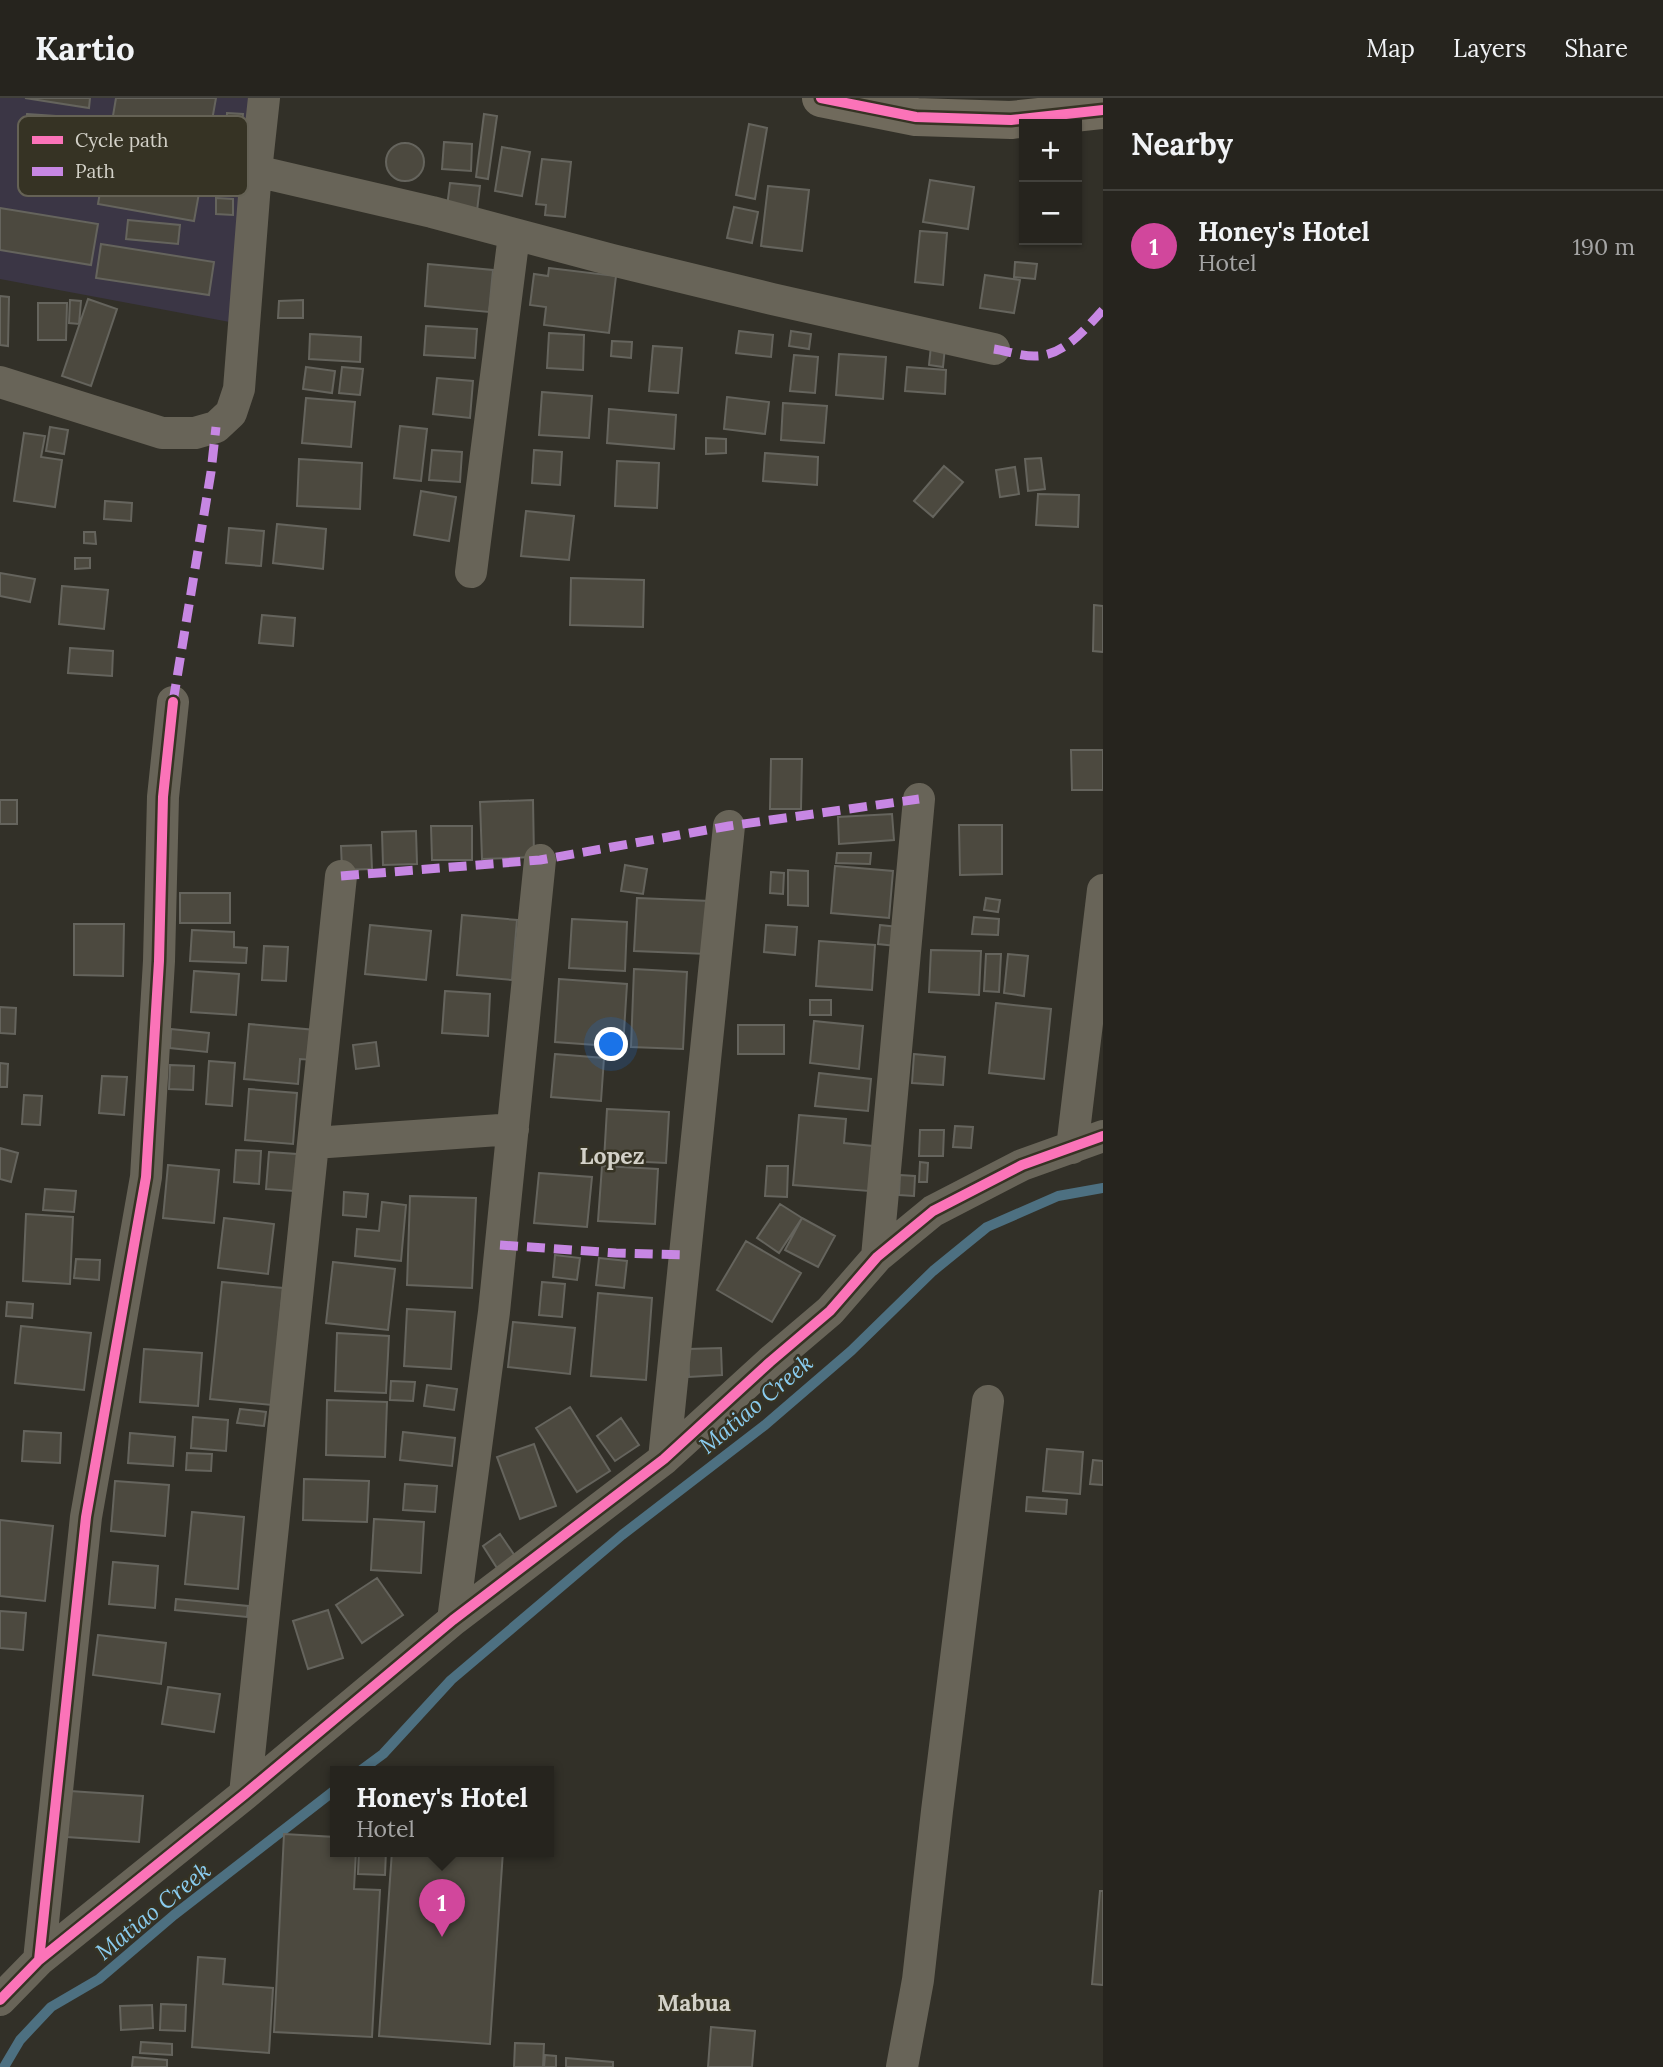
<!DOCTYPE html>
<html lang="en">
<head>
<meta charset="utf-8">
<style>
	body { margin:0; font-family:Lora,serif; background:#2e2c27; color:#f1f3f6 }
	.controls { position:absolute; right:21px; top:21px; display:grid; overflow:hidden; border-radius:0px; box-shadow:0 2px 5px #0004 }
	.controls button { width:63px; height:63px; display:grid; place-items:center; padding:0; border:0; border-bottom:2px solid #42413c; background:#26241e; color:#f1f3f6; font:35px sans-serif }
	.you { position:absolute; left:612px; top:947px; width:24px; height:24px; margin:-18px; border:5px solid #fff; border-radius:50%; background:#1a73e8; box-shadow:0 0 0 10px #1a73e833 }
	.badge { display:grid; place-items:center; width:46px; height:46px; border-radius:50%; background:#b45309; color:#fff; font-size:23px; font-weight:700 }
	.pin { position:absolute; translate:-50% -58px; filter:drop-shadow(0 2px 4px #0008) }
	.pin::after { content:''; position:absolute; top:37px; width:24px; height:21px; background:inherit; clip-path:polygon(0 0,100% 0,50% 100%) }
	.popup { position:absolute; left:330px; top:1668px; width:224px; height:91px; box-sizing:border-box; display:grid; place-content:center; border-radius:0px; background:#26241e; filter:drop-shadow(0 2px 5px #0005); font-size:23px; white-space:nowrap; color:#a4a4a4 }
	.popup b { font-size:26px; color:#f1f3f6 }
	.popup::after { content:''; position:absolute; left:50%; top:100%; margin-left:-14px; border:14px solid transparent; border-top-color:#26241e }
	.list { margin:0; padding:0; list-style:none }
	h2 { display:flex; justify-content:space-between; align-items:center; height:91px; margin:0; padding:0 28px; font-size:30px }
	h2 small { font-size:23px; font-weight:400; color:#a4a4a4 }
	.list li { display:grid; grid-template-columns:46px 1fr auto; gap:21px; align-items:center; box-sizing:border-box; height:112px; padding:0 28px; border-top:2px solid #42413c }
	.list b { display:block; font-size:26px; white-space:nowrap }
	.list p { margin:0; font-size:23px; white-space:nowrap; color:#a4a4a4 }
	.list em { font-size:23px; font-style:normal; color:#a4a4a4 }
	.map { position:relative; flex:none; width:1103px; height:1969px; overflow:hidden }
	header { display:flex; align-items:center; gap:42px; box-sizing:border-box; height:98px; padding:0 35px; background:#26241e; border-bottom:2px solid #42413c }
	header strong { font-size:33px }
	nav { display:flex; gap:38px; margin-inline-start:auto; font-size:24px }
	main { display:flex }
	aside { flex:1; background:#26241e }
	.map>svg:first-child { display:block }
</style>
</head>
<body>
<header>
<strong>Kartio</strong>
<nav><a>Map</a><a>Layers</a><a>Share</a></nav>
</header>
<main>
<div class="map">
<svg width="1103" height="1969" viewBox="0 0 1103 1969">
	<rect width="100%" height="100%" fill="#323028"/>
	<!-- education -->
	<path fill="#3b3645" d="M0,0H265L235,225L0,181Z"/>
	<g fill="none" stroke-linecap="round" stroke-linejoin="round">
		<!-- stream -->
		<path stroke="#4d7081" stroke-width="10" d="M360,1673L383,1656L451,1582L622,1437L765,1327L851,1253L933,1173L987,1129L1058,1098L1103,1090
			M4,1969L20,1942L51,1909L99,1881L174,1817L335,1692"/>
	</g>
	<!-- building -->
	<path fill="#4c493f" stroke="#65645d" stroke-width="2" d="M25,0H90L89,10Z
		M116,0H216L194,123L98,106Z
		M227,15L243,16L241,34L226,32Z
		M27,16L84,20L80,69L56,67L55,83L22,80Z
		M484,16L497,18L488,81L476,79Z
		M749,26L767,30L755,101L736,97Z
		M444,44L472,46L471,73L442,71Z
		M386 64a19 19 0 1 1 38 0a19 19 0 1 1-38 0Z
		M502,49L530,54L522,98L495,93Z
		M542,61L571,64L565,119L545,117L546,107L536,106Z
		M60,73L84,75L83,89L59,88Z
		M930,82L974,89L968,131L923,124Z
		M450,85L480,88L477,113L447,109Z
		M768,88L809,92L802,153L761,148Z
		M216,100L233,101V117L216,116Z
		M734,109L758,114L752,145L727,140Z
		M0,110L98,126L91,167L0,152Z
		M128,122L180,127L178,146L126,141Z
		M920,133L947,135L943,187L915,184Z
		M101,146L214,164L209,197L96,180Z
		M1015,164L1037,166L1035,181L1014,179Z
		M428,166L493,172L489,214L425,208Z
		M549,170L616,178L609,235L544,227L546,209L530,207L534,176L548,178Z
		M985,177L1020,182L1014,215L980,210Z
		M0,198L9,199L8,248L0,247Z
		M88,201L117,211L91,288L62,278Z
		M70,202L81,203L79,226L69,225Z
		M303,202V220H278L279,203Z
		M38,205H67L66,242H38Z
		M426,228L477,231L475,260L424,257Z
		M739,233L773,237L771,259L736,255Z
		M791,233L811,236L809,251L789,248Z
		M549,235L584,237L583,272L547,270Z
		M310,236L361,239L360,264L309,261Z
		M612,243L632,244L631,260L611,258Z
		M653,248L682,250L678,295L649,293Z
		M931,248L945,249L943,269L929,267Z
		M839,256L886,259L883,301L836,297Z
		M794,257L818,259L815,295L790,293Z
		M306,269L335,273L332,295L303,291Z
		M342,269L363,271L360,297L339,295Z
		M907,269L946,272L945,296L905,293Z
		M437,280L473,283L470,320L433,316Z
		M542,294L592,298L589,340L539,337Z
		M727,299L769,304L765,336L724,331Z
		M306,300L355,304L351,349L302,345Z
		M783,305L827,308L824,345L781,342Z
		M609,311L676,317L674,351L607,345Z
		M400,328L427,331L421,383L394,380Z
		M50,329L68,332L64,356L46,353Z
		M24,335L45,338L41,359L62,362L55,409L14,403Z
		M706,340L726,341V355L706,356Z
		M432,352L462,354L460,384L429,382Z
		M534,352L562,354L560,387L532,385Z
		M765,355L818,359L817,387L763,383Z
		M1041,360L1045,391L1028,393L1025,361Z
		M299,361L362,365L360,411L297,408Z
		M617,363L659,365L657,410L615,408Z
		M944,368L963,384L933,419L914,403Z
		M1015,369L1019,396L1000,399L996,372Z
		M421,393L456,399L449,443L414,437Z
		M1038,396L1079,397L1078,429L1036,427Z
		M105,403L132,405L131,423L104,421Z
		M526,413L574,418L569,462L521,458Z
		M277,426L326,431L323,471L273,465Z
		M229,430L264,433L261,468L226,465Z
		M84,434H95L96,446L84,445Z
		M75,460H90V470L75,471Z
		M0,475L35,481L30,504L0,498Z
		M571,480L644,482L643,529L570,527Z
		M62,488L108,492L104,531L59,526Z
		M1094,507L1103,508V554L1093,553Z
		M262,517L295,520L293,548L259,545Z
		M70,550L113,553L112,578L68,575Z
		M1071,652H1103V692H1072Z
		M771,661H802L801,711H770Z
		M0,702H17V726H0Z
		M533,702L534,759L482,761L480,704Z
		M892,716L894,742L839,746L838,719Z
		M959,727H1002V776L960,777Z
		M431,728H472V762H432Z
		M416,733L417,766L383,767L382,734Z
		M371,747L372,771L342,772L341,748Z
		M837,755H871L870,766L836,765Z
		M625,767L647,771L643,796L621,793Z
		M835,768L893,773L889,820L831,815Z
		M788,772L808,773V808L788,807Z
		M771,774L784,775L783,796L770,795Z
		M180,795H230V825H180Z
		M637,800L710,803L707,856L634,853Z
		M986,800L1000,802L998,814L984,812Z
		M462,817L517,822L512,882L457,877Z
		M974,819L999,821L998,837L972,836Z
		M572,821L627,824L625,873L569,870Z
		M74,826H124L123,878L74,877Z
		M370,827L431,833L426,882L365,876Z
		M766,827L797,829L795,857L764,854Z
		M880,827L898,829L896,848L878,846Z
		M192,832L234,834V849L247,850L246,865L190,863Z
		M819,843L875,847L872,892L816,888Z
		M264,848L288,849L286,883L262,882Z
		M931,852L981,853L979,897L929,894Z
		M986,856H1001L999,894L984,893Z
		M1008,856L1028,858L1024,898L1004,895Z
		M634,871L687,874L683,951L631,949Z
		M194,873L239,876L236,917L191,914Z
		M559,881L627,886L623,949L555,944Z
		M445,893L490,896L488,938L442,935Z
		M810,902H831V917H810Z
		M996,905L1051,911L1044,981L989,975Z
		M0,909L16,910L15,936L0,935Z
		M814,923L863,928L859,971L810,965Z
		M249,926L316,932L313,962L300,961L298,986L244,981Z
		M738,927H784V956H738Z
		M171,931L209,935L207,954L170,950Z
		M376,944L379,968L356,971L353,947Z
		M555,956L604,960L601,1003L551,999Z
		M914,956L945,959L943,987L912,985Z
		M209,963L235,965L232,1008L206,1006Z
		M0,965L8,966L7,989H0Z
		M170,967L194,968L193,992L169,991Z
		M819,975L871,981L868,1013L815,1008Z
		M102,978L127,979L124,1017L99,1015Z
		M249,991L297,995L293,1046L245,1042Z
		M24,997L42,998L40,1027L22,1026Z
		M607,1011L669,1014L666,1065L604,1062Z
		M799,1017L846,1021L844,1045L873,1048L869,1093L793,1087Z
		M955,1028L973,1029L971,1050L953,1049Z
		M920,1032H944L943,1058H919Z
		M0,1050L18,1055L11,1084L0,1081Z
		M236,1052L261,1053L259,1086L234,1084Z
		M269,1054L297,1056L294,1093L266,1091Z
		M920,1064L928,1065L927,1084H919Z
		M168,1067L219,1072L214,1125L163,1120Z
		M602,1068L658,1071L655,1126L598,1123Z
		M767,1068H788L787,1099L765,1098Z
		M539,1075L592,1079L587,1129L534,1125Z
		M900,1077L915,1078L914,1098L899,1097Z
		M45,1091L76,1093L74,1114L43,1112Z
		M344,1094L368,1096L366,1119L343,1117Z
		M410,1098L476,1100L472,1190L407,1187Z
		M382,1104L406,1107L401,1163L355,1158L357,1131L379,1133Z
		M780,1106L802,1120L779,1155L757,1140Z
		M26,1116L73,1119L70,1186L23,1183Z
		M224,1120L274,1126L268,1176L218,1170Z
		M802,1120L835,1138L818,1169L785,1152Z
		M746,1143L801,1175L772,1224L717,1192Z
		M555,1157L580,1160L577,1182L553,1179Z
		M599,1160L627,1163L624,1190L596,1187Z
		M76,1161L100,1162L99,1182L74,1180Z
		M333,1164L395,1171L388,1232L326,1225Z
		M222,1184L283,1190L272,1307L210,1301Z
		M542,1184L565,1186L562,1219L539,1217Z
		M598,1195L652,1200L646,1282L591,1278Z
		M7,1204L33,1206L32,1220L6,1218Z
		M407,1211L455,1214L451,1271L404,1268Z
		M513,1224L575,1230L570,1276L508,1269Z
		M21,1228L91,1235L84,1292L15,1285Z
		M337,1235L389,1238L386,1295L335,1293Z
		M721,1250L722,1277L689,1279L688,1251Z
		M144,1251L202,1255L198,1308L140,1304Z
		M391,1283L415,1284L413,1303L390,1302Z
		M427,1287L457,1291L454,1312L424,1308Z
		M327,1302L387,1304L385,1359L326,1357Z
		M570,1309L610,1373L577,1394L536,1330Z
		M240,1311L266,1314L264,1328L237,1325Z
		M193,1319L228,1322L226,1353L191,1350Z
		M621,1320L639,1347L615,1363L597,1338Z
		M24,1333L61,1335L60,1365L22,1363Z
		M403,1334L455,1340L452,1368L400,1362Z
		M130,1335L175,1339L173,1368L128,1365Z
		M534,1346L556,1408L520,1421L497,1359Z
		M1047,1351L1083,1354L1080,1396L1043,1393Z
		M187,1355L212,1356L211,1373L186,1372Z
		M1093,1362L1103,1363V1387L1090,1386Z
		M304,1381L369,1383L367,1424L303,1422Z
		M115,1383L169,1387L165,1438L111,1433Z
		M405,1386L437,1388L435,1414L403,1412Z
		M1027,1399L1067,1402L1066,1416L1026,1413Z
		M192,1414L244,1419L238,1491L185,1486Z
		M374,1421L424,1424L421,1475L371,1472Z
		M0,1422L53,1428L45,1503L0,1498Z
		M500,1436L515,1458L497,1470L483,1448Z
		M113,1464L158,1468L155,1510L109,1506Z
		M377,1480L403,1517L362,1545L336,1507Z
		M176,1501L248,1508L247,1519L175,1512Z
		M328,1512L343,1560L308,1571L293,1523Z
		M0,1513L26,1515L23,1552L0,1550Z
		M98,1537L166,1545L161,1586L93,1577Z
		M168,1589L220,1596L214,1634L162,1626Z
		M70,1693L143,1698L139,1744L67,1739Z
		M284,1736L335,1739V1753H356L354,1791L380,1792L372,1939L274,1934Z
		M359,1753H386L385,1777L358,1776Z
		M392,1753H503L490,1946L379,1938Z
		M1100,1793H1103V1887L1092,1886Z
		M198,1859L225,1861L223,1886L273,1890L269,1955L192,1949Z
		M161,1906L186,1907L185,1933L160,1932Z
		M152,1907L153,1930L121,1932L120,1908Z
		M711,1929L755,1933L752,1969H708Z
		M141,1944L172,1946V1957L140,1955Z
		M515,1945L544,1946L543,1969H514Z
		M545,1957L556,1958V1969H544Z
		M133,1959L167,1962V1969H132Z
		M566,1960L613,1964V1969H566Z"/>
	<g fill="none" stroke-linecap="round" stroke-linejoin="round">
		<!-- minor -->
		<path stroke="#686458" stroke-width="32" d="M256,73L432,114L612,162L772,201L994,251
			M0,284L162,335H195L216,329L231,315L239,291L256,73L264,0
			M471,474L514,137
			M314,1045L513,1031
			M1072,1050L1103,792
			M877,1159L919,701
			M664,1361L729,728
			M453,1522L494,1214L540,762
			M245,1696L341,778
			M39,1862L86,1419L146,1079L159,863L163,699L173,604
			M0,1902L39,1862L245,1696L453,1522L664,1361L770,1264L830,1213L877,1159L933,1113L1022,1067L1103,1038
			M902,1969L918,1882L937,1713L988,1303"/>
		<!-- trunk -->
		<path stroke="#706a5c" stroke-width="38" d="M821,0L916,19L1011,22L1103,12"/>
		<!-- quiet -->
		<path stroke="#c787e3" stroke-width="9" stroke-dasharray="18 9" stroke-linecap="butt" d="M994,251C1007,253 1021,258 1034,258C1063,259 1085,231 1103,212
			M173,604L211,374L216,329
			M341,778L540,762L729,728L919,701
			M500,1147L616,1155L685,1157"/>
		<!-- cycleway casing -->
		<g stroke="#363324" stroke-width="15">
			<path id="cycleway" d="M821,0L916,19L1011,22L1103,12
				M39,1862L86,1419L146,1079L159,863L163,699L173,604
				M0,1902L39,1862L245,1696L453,1522L664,1361L770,1264L830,1213L877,1159L933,1113L1022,1067L1103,1038"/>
		</g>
		<!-- cycleway -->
		<use href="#cycleway" stroke="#fb73b8" stroke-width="10"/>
	</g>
	<g text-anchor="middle" stroke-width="5" stroke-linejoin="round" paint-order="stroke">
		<!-- neighbourhood labels -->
		<g font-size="23" font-weight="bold" fill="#d3d1c8" stroke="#363324">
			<text x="612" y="1066">Lopez</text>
			<text x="694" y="1913">Mabua</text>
		</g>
		<!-- water labels -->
		<g font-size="23" font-style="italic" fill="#8accef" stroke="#363324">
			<text transform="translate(756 1306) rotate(-40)" y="8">Matiao Creek</text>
			<text transform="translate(153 1813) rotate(-39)" y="8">Matiao Creek</text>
		</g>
	</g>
	<!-- legend -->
	<rect x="18" y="18" width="230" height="80" rx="10" fill="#363324" stroke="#656255" stroke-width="2"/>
	<rect x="32" y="38" width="31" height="8" fill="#fb73b8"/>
	<rect x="32" y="69" width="31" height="9" fill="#c787e3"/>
	<g font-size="19" fill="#d3d1c8">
		<text x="75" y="49">Cycle path</text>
		<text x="75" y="80">Path</text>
	</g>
</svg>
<div class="controls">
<button>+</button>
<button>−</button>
</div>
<div class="you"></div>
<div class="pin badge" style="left:442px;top:1839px;background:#d1479c">1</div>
<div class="popup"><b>Honey's Hotel</b>Hotel</div>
</div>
<aside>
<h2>Nearby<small></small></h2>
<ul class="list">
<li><span class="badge" style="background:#d1479c">1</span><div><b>Honey's Hotel</b><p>Hotel</p></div><em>190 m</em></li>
</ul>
</aside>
</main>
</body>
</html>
